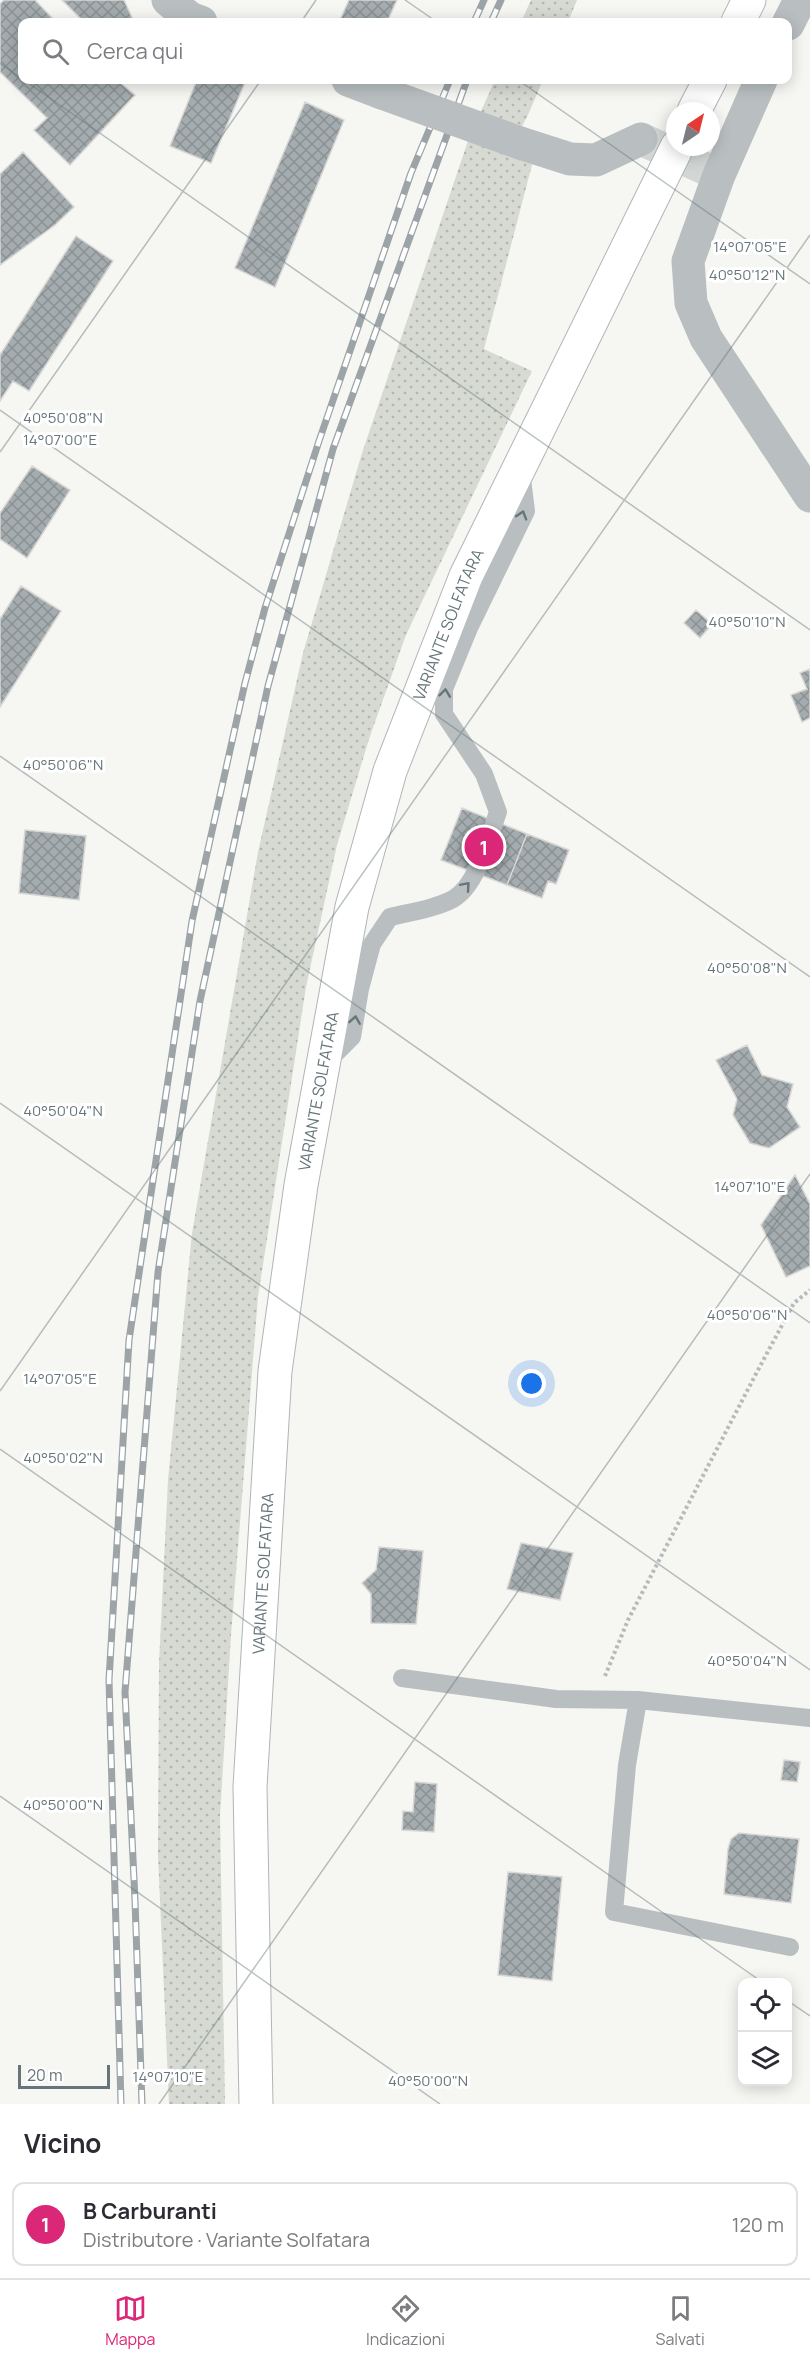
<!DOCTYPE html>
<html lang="it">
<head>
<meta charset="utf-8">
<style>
	body { margin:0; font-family:Manrope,sans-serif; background:#f2f2f3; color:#2b2b33 }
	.controls { position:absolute; right:18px; bottom:18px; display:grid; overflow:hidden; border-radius:12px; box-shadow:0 3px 15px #0003 }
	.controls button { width:54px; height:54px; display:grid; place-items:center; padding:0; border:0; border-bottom:2px solid #e1e1e2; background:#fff; color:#2b2b33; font:30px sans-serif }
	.compass { position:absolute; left:666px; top:102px; width:54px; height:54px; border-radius:50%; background:#fff; box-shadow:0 3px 15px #0003; rotate:35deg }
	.scale { position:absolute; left:18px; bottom:15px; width:92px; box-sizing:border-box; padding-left:6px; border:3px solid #65757a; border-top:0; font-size:16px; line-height:21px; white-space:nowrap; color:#65757a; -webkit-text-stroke:4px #fff; paint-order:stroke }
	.you { position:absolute; left:532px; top:1384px; width:21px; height:21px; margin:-15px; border:4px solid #fff; border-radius:50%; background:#1a73e8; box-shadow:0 0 0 9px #1a73e833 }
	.badge { display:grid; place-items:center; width:39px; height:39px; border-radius:50%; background:#db2777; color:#fff; font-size:20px; font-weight:700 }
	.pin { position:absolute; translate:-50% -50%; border:3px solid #fff; box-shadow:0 2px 6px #0006 }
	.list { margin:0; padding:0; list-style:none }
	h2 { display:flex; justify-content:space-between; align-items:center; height:78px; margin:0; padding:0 24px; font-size:26px }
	h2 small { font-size:20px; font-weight:400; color:#7c7c81 }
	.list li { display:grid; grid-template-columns:39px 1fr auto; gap:18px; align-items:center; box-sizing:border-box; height:84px; margin:0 12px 12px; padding:0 12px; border:2px solid #e1e1e2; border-radius:12px }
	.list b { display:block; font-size:22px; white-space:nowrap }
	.list p { margin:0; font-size:20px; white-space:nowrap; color:#7c7c81 }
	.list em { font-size:20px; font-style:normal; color:#7c7c81 }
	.icon { flex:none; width:33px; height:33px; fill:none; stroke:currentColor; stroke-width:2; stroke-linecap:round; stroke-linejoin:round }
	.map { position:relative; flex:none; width:810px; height:2104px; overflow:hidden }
	.search { position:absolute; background:#fff; box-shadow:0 3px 15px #0003; left:18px; right:18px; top:18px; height:66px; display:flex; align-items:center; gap:15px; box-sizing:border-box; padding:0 21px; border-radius:12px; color:#7c7c81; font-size:22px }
	.sheet { height:174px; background:#fff }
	nav { display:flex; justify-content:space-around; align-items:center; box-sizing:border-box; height:84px; border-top:2px solid #e1e1e2; background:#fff; font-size:16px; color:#7c7c81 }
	nav a { display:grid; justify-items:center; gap:3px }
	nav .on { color:#db2777 }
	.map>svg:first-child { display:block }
</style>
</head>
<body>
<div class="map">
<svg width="810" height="2104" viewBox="0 0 810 2104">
	<defs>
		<pattern id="grass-dots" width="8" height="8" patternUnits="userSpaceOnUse" patternTransform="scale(1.5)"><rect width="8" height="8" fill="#d7dad3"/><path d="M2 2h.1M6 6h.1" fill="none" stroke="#b2b5b0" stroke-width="1.8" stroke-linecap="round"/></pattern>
		<pattern id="building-cross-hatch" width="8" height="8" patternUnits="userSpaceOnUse" patternTransform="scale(1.5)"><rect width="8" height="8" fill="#a4acaf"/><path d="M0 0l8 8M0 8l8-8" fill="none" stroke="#899193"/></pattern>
	</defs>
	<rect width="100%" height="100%" fill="#f6f6f3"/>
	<!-- grass -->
	<path fill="url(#grass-dots)" d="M531,0H577L568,22H521Z
		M495,80H543L527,117L508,152L533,161L484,349L532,371L406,635L369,739L337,845L306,987L258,1297L231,1635L220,1816L225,2104H169L158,1855L159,1663L168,1480L192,1233L258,852L303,653L362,453L469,138Z"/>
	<!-- building -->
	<path fill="url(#building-cross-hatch)" stroke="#d8d7d6" stroke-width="1.5" d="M4,0H35L53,19L49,22H22V80H81L85,83L89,80H117L135,95L70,165L34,130L47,118L0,72V4Z
		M62,0H124L134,22H84Z
		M349,0H397L387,22H339Z
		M197,80H246L211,163L170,146Z
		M305,102L344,120L275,287L235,268Z
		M23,152L74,207L55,225L0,265V174Z
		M76,236L113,261L29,391L13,381L0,401V355Z
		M32,466L70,490L27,558L0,539V513Z
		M21,586L61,611L0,707V619Z
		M696,610L712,624L700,638L684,623Z
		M810,669V718L802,722L791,695L807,689L800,673Z
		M462,808L527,834L507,885L441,860Z
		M25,830L86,836L79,900L19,893Z
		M527,834L569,850L556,884L548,881L542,898L507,885Z
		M747,1045L762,1075L793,1084L787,1107L800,1127L769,1148L750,1143L733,1115L737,1099L716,1060Z
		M795,1175L810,1204V1266L786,1277L761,1225Z
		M521,1543L573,1553L560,1600L507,1589Z
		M379,1547L423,1551L416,1624L371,1623V1594L362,1583L376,1570Z
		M784,1760L800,1762L797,1782L781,1780Z
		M415,1782L437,1784L434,1832L402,1830L403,1811L413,1812Z
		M739,1833L799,1839L791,1903L724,1894L728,1849L731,1839Z
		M508,1872L562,1877L552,1981L498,1975Z"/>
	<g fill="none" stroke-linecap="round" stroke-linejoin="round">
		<!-- street-tunnel -->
		<path stroke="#d2d6d5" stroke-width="33" stroke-dasharray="33 16" stroke-linecap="butt" d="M641,139L719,175"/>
		<!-- primary casing -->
		<g stroke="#b0b5b7" stroke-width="35">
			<g id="primary">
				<path d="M738,22L749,0"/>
				<path d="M694,111L710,80"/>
				<path id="s1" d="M256,2104L250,1787L275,1371L301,1185L352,907L390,771L466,576L677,147"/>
			</g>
		</g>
		<!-- path -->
		<path stroke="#b6babb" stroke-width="4" stroke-dasharray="3 3" stroke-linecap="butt" d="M605,1676L628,1620L758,1370L794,1303L810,1290"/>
		<!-- lane -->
		<path stroke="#b9bfc1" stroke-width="18" d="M326,1063L352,1037L360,989L372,944L390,917C411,912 434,909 453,899C477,886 489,837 498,812L484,774L444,714V689L469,628L526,511L521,471
			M402,1678L556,1699L638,1700
			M790,1947L614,1912L627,1765L638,1700L810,1718"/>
		<!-- street -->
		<path stroke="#b9bfc1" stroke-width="33" d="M168,0L190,18L201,22
			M788,24L800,0
			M348,80L382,93
			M761,80L719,175L688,261L691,303L706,338L810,496
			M520,143L570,159L596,160L641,139"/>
		<!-- primary -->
		<use href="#primary" stroke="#fff" stroke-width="33"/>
		<!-- rail casing -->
		<g stroke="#9ca4a7" stroke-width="7">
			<path id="rail" d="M474,22L484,0
				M491,22L501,0
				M121,2104L109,1680L129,1340L192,921L245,683L265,608L319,441L411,173L450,80
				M142,2104L135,1900L125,1692L158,1272L200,1001L268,686L333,449L467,80"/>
		</g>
		<!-- rail -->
		<use href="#rail" stroke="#fff" stroke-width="4.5" stroke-dasharray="14" stroke-linecap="butt"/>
		<!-- street-bridge -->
		<path stroke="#b9bfc1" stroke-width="33" d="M382,93L520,143"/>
	</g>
	<!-- one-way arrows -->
	<defs><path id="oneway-chevron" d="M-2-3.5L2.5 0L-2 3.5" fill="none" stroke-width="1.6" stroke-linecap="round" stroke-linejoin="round" transform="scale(1.5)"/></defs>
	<g stroke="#65757a">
		<use href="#oneway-chevron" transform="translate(522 515) rotate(-73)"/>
		<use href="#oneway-chevron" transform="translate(445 693) rotate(-83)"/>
		<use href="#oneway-chevron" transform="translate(466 886) rotate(-49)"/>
		<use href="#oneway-chevron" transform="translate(355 1020) rotate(-81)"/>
	</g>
	<!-- ticks -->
	<path fill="none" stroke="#65757a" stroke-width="1.5" stroke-opacity="0.45" d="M405,0L437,22M301,22L316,0M0,63L22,79M24,80L810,630M518,80L810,284M0,410L810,977M0,452L261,80M0,756L810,1323M0,1103L810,1670M0,1391L810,235M0,1449L762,1982M0,1796L440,2104M788,2001L810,2016M159,2104L810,1174"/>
	<g text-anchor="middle" stroke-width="6" stroke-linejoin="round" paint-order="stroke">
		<!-- street labels -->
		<g font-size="16" fill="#65757a" stroke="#fff">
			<text dy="6" stroke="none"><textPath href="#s1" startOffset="1503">VARIANTE SOLFATARA</textPath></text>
			<text dy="6" stroke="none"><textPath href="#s1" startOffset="1017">VARIANTE SOLFATARA</textPath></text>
			<text dy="6" stroke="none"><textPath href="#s1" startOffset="531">VARIANTE SOLFATARA</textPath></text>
		</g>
	</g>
	<g font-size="15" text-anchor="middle" fill="#65757a" stroke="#fff" stroke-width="6" stroke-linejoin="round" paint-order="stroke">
		<text x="750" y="252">14°07'05"E</text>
		<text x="747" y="280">40°50'12"N</text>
		<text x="63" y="423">40°50'08"N</text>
		<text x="60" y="445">14°07'00"E</text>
		<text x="747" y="627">40°50'10"N</text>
		<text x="63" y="770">40°50'06"N</text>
		<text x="747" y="973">40°50'08"N</text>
		<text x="63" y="1116">40°50'04"N</text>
		<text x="750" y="1192">14°07'10"E</text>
		<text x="747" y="1320">40°50'06"N</text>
		<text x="60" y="1384">14°07'05"E</text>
		<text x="63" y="1463">40°50'02"N</text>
		<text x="747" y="1666">40°50'04"N</text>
		<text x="63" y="1810">40°50'00"N</text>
		<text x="168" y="2082">14°07'10"E</text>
		<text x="428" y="2086">40°50'00"N</text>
	</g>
</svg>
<div class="controls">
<button><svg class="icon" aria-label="locate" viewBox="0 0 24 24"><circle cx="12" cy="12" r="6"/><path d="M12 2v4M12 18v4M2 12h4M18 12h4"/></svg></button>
<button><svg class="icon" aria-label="layers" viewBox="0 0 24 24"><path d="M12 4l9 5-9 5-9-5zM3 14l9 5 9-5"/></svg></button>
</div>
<svg class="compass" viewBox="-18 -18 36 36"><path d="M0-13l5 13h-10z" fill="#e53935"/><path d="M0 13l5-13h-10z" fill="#7c7c81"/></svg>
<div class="scale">20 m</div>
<div class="you"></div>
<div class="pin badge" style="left:484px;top:847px">1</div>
<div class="search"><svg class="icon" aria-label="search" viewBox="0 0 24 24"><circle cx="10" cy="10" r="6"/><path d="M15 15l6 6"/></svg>Cerca qui</div>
</div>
<section class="sheet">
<h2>Vicino<small></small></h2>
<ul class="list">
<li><span class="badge">1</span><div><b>B Carburanti</b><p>Distributore · Variante Solfatara</p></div><em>120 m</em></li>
</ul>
</section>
<nav>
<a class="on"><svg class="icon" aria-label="map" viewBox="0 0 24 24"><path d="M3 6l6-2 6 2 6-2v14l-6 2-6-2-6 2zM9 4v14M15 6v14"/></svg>Mappa</a>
<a><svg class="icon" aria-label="directions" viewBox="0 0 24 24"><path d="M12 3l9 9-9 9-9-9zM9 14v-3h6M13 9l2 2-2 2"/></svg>Indicazioni</a>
<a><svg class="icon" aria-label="saved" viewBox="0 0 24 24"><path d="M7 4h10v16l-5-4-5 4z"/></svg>Salvati</a>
</nav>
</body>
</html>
